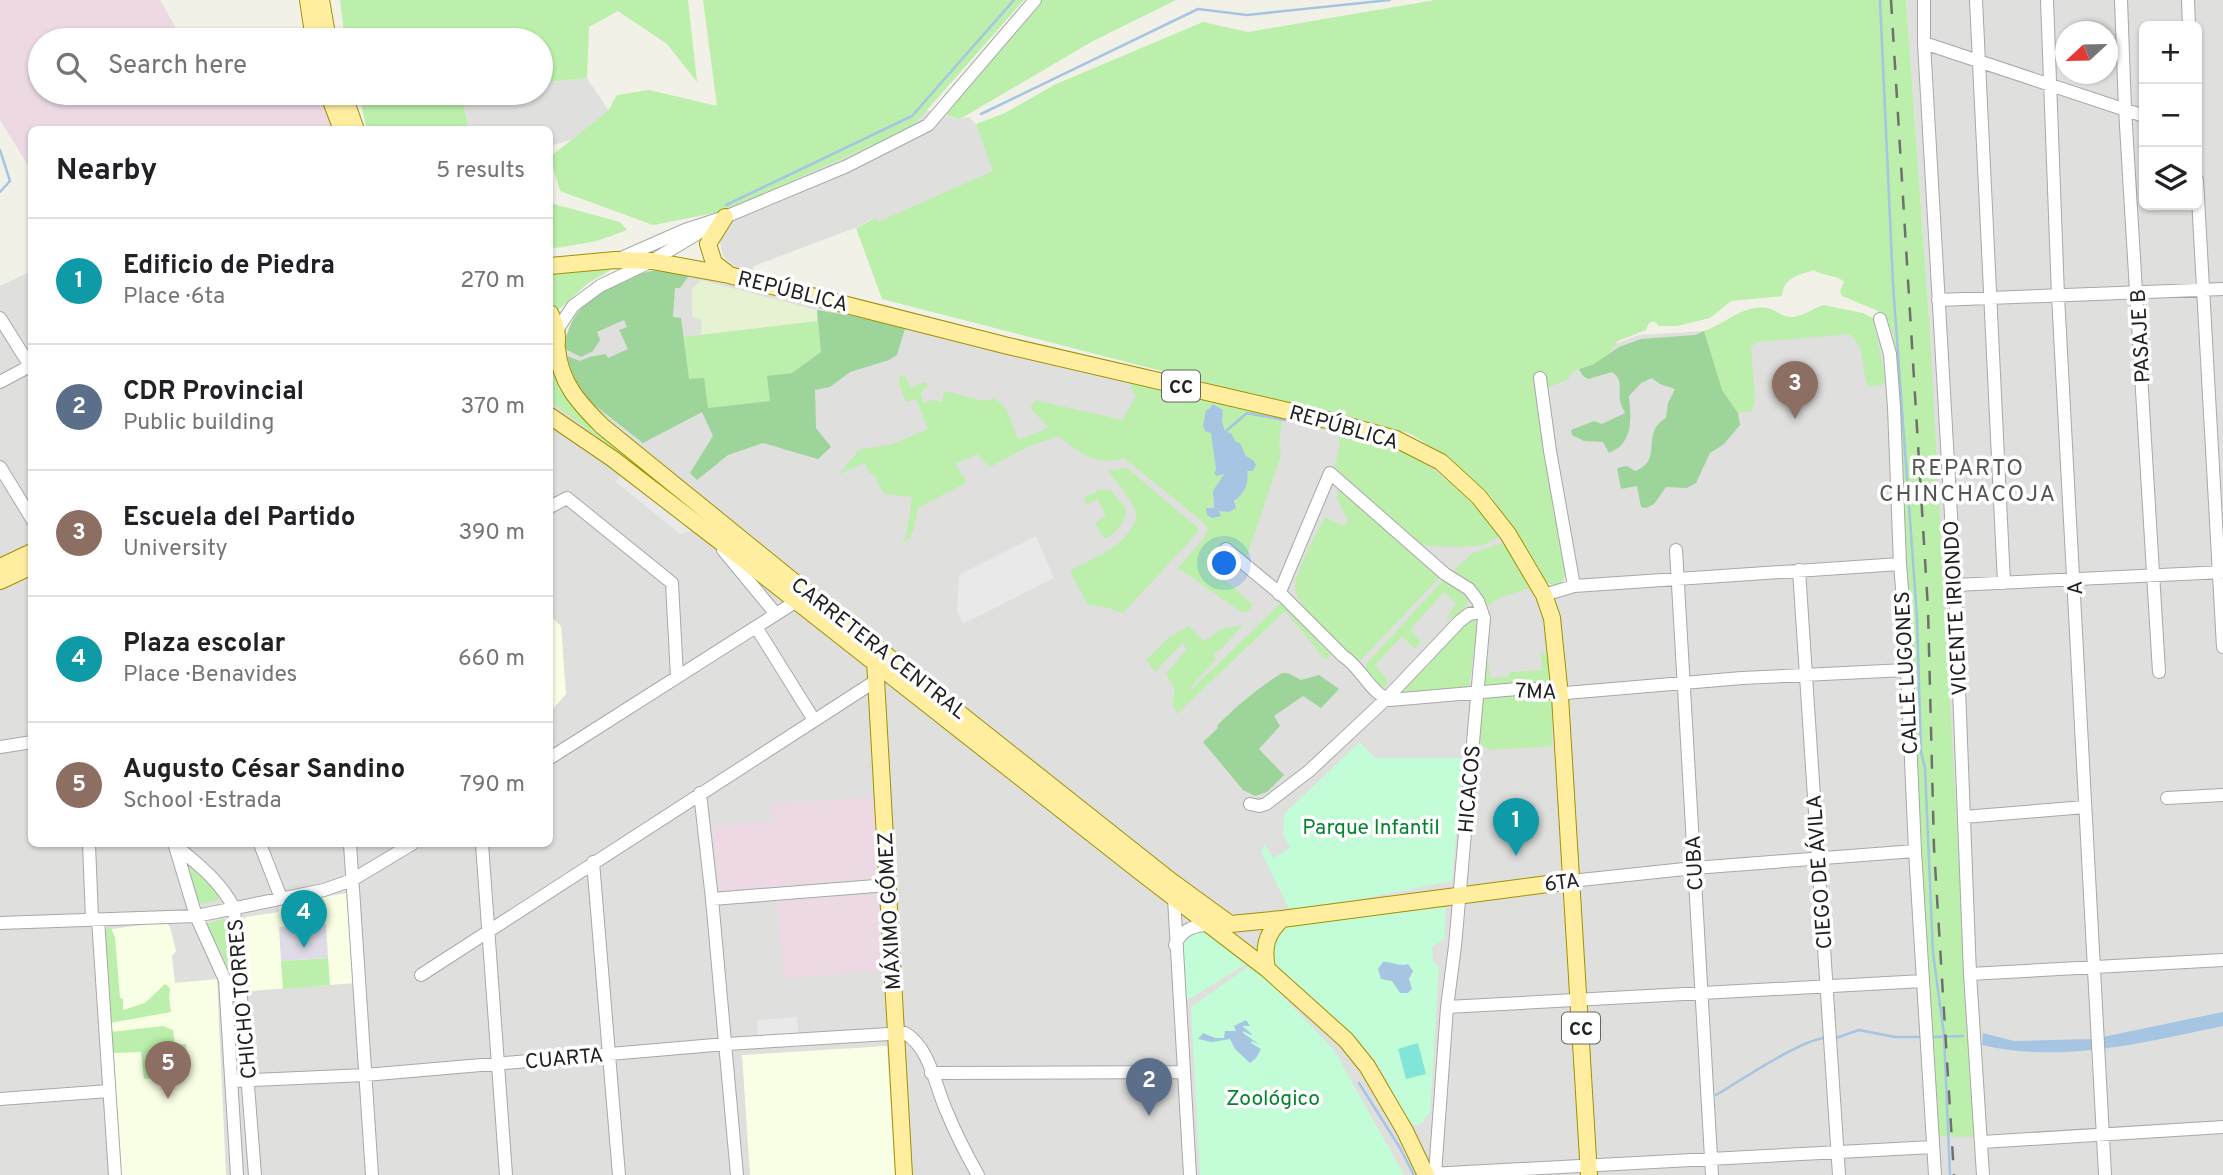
<!DOCTYPE html>
<html lang="en">
<head>
<meta charset="utf-8">
<style>
	body { margin:0; font-family:Overpass,sans-serif; background:#f2f2f2; color:#202124 }
	.controls { position:absolute; right:21px; top:21px; display:grid; overflow:hidden; border-radius:10px; box-shadow:0 2px 5px #0004 }
	.controls button { width:63px; height:63px; display:grid; place-items:center; padding:0; border:0; border-bottom:2px solid #e0e0e0; background:#fff; color:#202124; font:35px sans-serif }
	.compass { position:absolute; left:2055px; top:21px; width:63px; height:63px; border-radius:50%; background:#fff; box-shadow:0 2px 5px #0004; rotate:248deg }
	.you { position:absolute; left:1225px; top:564px; width:24px; height:24px; margin:-18px; border:5px solid #fff; border-radius:50%; background:#1a73e8; box-shadow:0 0 0 10px #1a73e833 }
	.badge { display:grid; place-items:center; width:46px; height:46px; border-radius:50%; background:#7c3aed; color:#fff; font-size:23px; font-weight:700 }
	.pin { position:absolute; translate:-50% -58px; filter:drop-shadow(0 2px 4px #0008) }
	.pin::after { content:''; position:absolute; top:37px; width:24px; height:21px; background:inherit; clip-path:polygon(0 0,100% 0,50% 100%) }
	.list { margin:0; padding:0; list-style:none }
	h2 { display:flex; justify-content:space-between; align-items:center; height:91px; margin:0; padding:0 28px; font-size:30px }
	h2 small { font-size:23px; font-weight:400; color:#757577 }
	.list li { display:grid; grid-template-columns:46px 1fr auto; gap:21px; align-items:center; box-sizing:border-box; height:126px; padding:0 28px; border-top:2px solid #e0e0e0 }
	.list b { display:block; font-size:26px; white-space:nowrap }
	.list p { margin:0; font-size:23px; white-space:nowrap; color:#757577 }
	.list em { font-size:23px; font-style:normal; color:#757577 }
	.icon { flex:none; width:38px; height:38px; fill:none; stroke:currentColor; stroke-width:2; stroke-linecap:round; stroke-linejoin:round }
	.map { position:relative; flex:none; width:2223px; height:1175px; overflow:hidden }
	.search { position:absolute; background:#fff; box-shadow:0 2px 5px #0004; left:28px; top:28px; width:525px; height:77px; display:flex; align-items:center; gap:18px; box-sizing:border-box; padding:0 24px; border-radius:38px; color:#757577; font-size:26px }
	.panel { position:absolute; background:#fff; box-shadow:0 2px 5px #0004; left:28px; top:126px; width:525px; height:721px; border-radius:10px }
	.map>svg:first-child { display:block }
</style>
</head>
<body>
<div class="map">
<svg width="2223" height="1175" viewBox="0 0 2223 1175">
	<rect width="100%" height="100%" fill="#f2f1e8"/>
	<!-- residential -->
	<path fill="#dfdfde" fill-rule="evenodd" d="M1906,0H2223V1175H0V286L31,271L32,844H550V379L566,334L658,270L730,282L735,267L723,256L719,238L725,211L911,128L927,110L960,119L969,117L976,124L994,171L877,223L874,218L855,228L754,266L752,273L885,305L1375,432L1437,462L1547,585L1552,586L1563,582L1566,578L1537,406L1535,379L1594,352L1639,335L1929,317ZM2144,26H2197V205H2144ZM2066,32H2108V74H2066Z
		M541,72L548,82L587,78L609,111L573,139L550,146V130L469,129L461,93H541Z"/>
	<!-- industrial -->
	<path fill="#ecd9e3" d="M0,0H160L183,40H40V93H321L336,129L32,130L31,170L0,120Z
		M873,797L879,878L719,891L712,826L773,820L770,804Z
		M881,894V970L784,979L776,901Z"/>
	<!-- education -->
	<path fill="#f8ffe4" d="M550,616L561,626L566,694L550,712Z
		M348,893L356,983L250,991L244,920L246,917L279,912V903Z
		M165,922L170,927L176,951L172,956L175,983L217,979L226,1175H120L104,930Z
		M887,1046L895,1175H750L742,1055Z"/>
	<!-- farmland -->
	<path fill="#e7f2d2" d="M701,280L817,310V321L701,335L702,321L692,316V289Z"/>
	<!-- grass -->
	<path fill="#bbefab" fill-rule="evenodd" d="M340,0H688L697,82L667,44L618,11L589,27L587,78L548,82L541,72V40H515L510,35L496,40H345Z
		M703,0H1024L911,128L725,211L653,225L560,191L550,157L608,111L617,95L649,90L717,106Z
		M1036,0H1176L1093,41L960,119L944,114Z
		M1435,0H1906L1929,318L1974,1137L1936,1136L1893,333L1878,311L1842,296L1840,291L1844,282C1837,274 1823,277 1814,270C1799,275 1783,277 1782,296L1731,301L1710,318L1677,326H1659L1654,321L1649,323L1646,330L1618,341L1606,357L1594,364L1582,367L1569,375V379L1544,389L1535,379L1537,406L1566,574L1561,584L1552,585L1543,580L1491,496L1452,461L1411,434L1366,421L1224,387L882,299L856,228L875,218L878,222L993,171L976,124L1005,113L1056,84L1203,22L1248,32Z
		M358,93H461L469,129H367Z
		M550,203L620,222L627,230L597,241L550,249Z
		M619,265L587,284L555,313L550,302V272Z
		M1823,305L1863,313L1873,318L1886,381L1882,385L1868,386C1861,369 1866,345 1849,334L1757,342L1751,347L1755,399L1752,411L1738,413L1722,390L1704,331C1724,324 1734,312 1755,308C1776,305 1778,317 1792,317C1802,317 1813,308 1823,305Z
		M818,321L821,352L792,373L768,377L770,401L708,408L689,380L683,337Z
		M553,371C567,405 592,427 620,449L618,452L550,401V379Z
		M900,375L906,377L910,388L924,382L928,386L920,393L924,404L931,400L942,402L944,391L985,401L995,398L1007,410L1018,440L1049,428L1030,408L1035,400L1122,420L1136,396L1131,389L1133,378L1283,415L1279,441L1281,455L1247,556L1248,563L1224,552L1219,553L1210,566L1253,605L1247,612H1241L1178,568L1205,537L1208,529L1203,522L1124,458C1092,467 1083,453 1058,436L1027,447L990,467L977,454L955,464L967,482L918,508C915,521 915,541 900,543L906,537L912,497L885,494L880,488L875,475L870,474L865,463L839,474L859,450L893,444L928,429L916,399L906,402L899,384ZM1213,404L1221,408L1225,432L1231,433L1236,442L1240,443L1246,456L1256,465L1253,471L1247,470C1248,490 1239,498 1226,512L1219,510L1214,516L1207,515L1206,508L1208,506L1214,508C1209,489 1222,486 1224,473L1211,433L1203,426L1206,410H1209Z
		M1336,428C1355,435 1374,440 1393,447C1437,465 1471,500 1503,534C1496,538 1489,543 1482,545C1472,547 1425,548 1418,543L1334,472L1340,442Z
		M1127,468L1198,528V532L1123,613L1105,607L1088,605L1070,571C1098,555 1126,548 1137,516L1132,503L1121,487L1108,471Z
		M1339,489L1348,491L1440,577L1362,659L1358,660C1342,648 1295,606 1295,587C1296,571 1317,532 1325,517L1344,526L1348,522L1337,498Z
		M1099,490H1110L1126,508C1126,521 1118,531 1107,538L1103,537L1095,522L1106,517L1098,499L1087,504L1084,498Z
		M1505,542L1529,588L1499,598L1484,609L1450,573L1473,553Z
		M1445,578L1468,592L1469,600C1464,610 1457,617 1446,620L1456,603L1444,592L1410,630L1421,641L1415,649L1402,636L1375,665L1386,678L1387,685L1383,687C1375,683 1365,673 1366,664Z
		M1281,603L1331,655L1327,659H1325L1285,611L1177,714L1172,702L1175,690L1166,674L1187,649L1182,643L1155,672L1146,660L1169,637L1189,626L1204,641L1224,628L1243,625L1220,650L1213,654L1215,660L1190,688L1191,690Z
		M1469,618L1474,620L1477,625L1469,689L1403,694L1400,692Z
		M1541,650L1548,658L1549,687L1538,684L1484,685L1485,666L1488,660L1490,678L1508,677L1510,672L1542,670Z
		M1534,693L1551,699L1552,701V746L1490,750L1479,743L1482,700L1488,696Z
		M187,864L220,894L218,900L202,904L198,901Z
		M223,919L228,920L230,926L241,1063L238,1065L229,975L221,952L206,927L209,923Z
		M111,928L115,937L120,998L123,999V1010L145,1003L165,984L170,988L169,998L171,1012L110,1023L104,930Z
		M328,958L330,985L283,989L281,961Z
		M163,1026L173,1030L175,1045L186,1044L189,1076L186,1077L183,1057L156,1059L157,1078L144,1079L141,1052L112,1053L111,1032Z"/>
	<!-- forest -->
	<path fill="#9cd49a" d="M658,270L690,274L680,288H675L673,317L681,318L689,379L704,378L708,408L770,401L767,376L792,373L821,352L817,310L906,325L897,355L889,360L850,372L830,387L815,390L816,428L831,447L818,459L763,443L728,455L697,480L690,473L713,436L702,412L643,443L583,396L574,380L567,356L580,361L589,357L606,354L608,358L628,349L619,330L627,327L624,320L597,332L600,340L593,351L581,357L565,349C567,302 616,276 658,270Z
		M1704,331L1722,390L1738,413L1740,425L1724,444L1710,453L1696,483L1687,488L1666,487L1654,504L1646,508L1641,507L1637,486L1621,489L1617,468L1627,466L1635,471C1665,460 1639,434 1666,418L1668,403L1675,389L1660,384L1652,378L1641,383L1629,396C1631,418 1634,443 1609,453L1603,442L1584,441L1572,435L1571,430L1594,421L1602,424L1625,413C1623,409 1621,405 1620,401C1618,387 1624,381 1612,372L1588,379L1583,376L1579,369L1594,364L1619,347L1641,339L1695,335Z
		M1282,673H1288L1301,680L1319,675L1339,689L1321,708L1303,696L1274,716L1280,726L1259,749L1284,775L1267,792L1255,796L1243,790L1203,742L1218,728L1217,726C1236,706 1258,688 1282,673Z"/>
	<!-- park -->
	<path fill="#c3fdd7" d="M1360,742L1375,758H1463L1452,881L1291,913L1261,852L1265,844L1273,858L1290,848L1283,834L1284,814Z
		M1446,907L1444,939L1432,947L1433,962L1439,967L1430,1112L1422,1123L1417,1125L1410,1123L1376,1062L1333,1016L1273,962C1271,947 1278,936 1288,926Z
		M1209,929L1249,962L1186,1001L1183,941L1190,931Z
		M1252,964L1334,1050L1404,1175H1200L1191,1007Z"/>
	<!-- pitch -->
	<path fill="#81e6d8" d="M1418,1043L1426,1074L1406,1079L1398,1049Z"/>
	<!-- parking -->
	<path fill="#e9e9e9" d="M625,468L701,528L680,534L616,482Z
		M1036,536L1054,578L963,624L957,611L959,575Z
		M797,1017L799,1040L758,1042L757,1020Z"/>
	<!-- plaza -->
	<path fill="#dfdbe8" d="M326,924L328,958L281,961L279,927Z"/>
	<!-- water -->
	<path fill="#a5c5e2" d="M1213,404L1223,410L1222,420L1225,432L1231,433L1236,442L1240,443L1246,456L1253,460L1256,465L1253,471H1247C1250,481 1244,495 1234,501L1236,508L1229,512L1219,511L1221,516L1212,518L1207,515L1206,508H1214L1213,491L1224,474L1217,476L1214,473L1216,470L1211,433L1205,431L1203,426L1206,410L1209,409Z
		M1383,962C1393,961 1398,967 1408,964L1413,971L1409,979L1412,989L1408,993H1400L1392,981L1381,979L1378,969Z
		M2223,1012V1026C2145,1042 2062,1064 1982,1045L1983,1033L2014,1041L2093,1039Z
		M1246,1020L1250,1026H1242L1252,1034L1251,1035L1243,1031V1033L1260,1045L1252,1041L1251,1043L1261,1049L1256,1058L1250,1063L1235,1049L1230,1039L1212,1042L1198,1039L1203,1033L1215,1038H1224L1225,1031H1236L1234,1026Z"/>
	<g fill="none" stroke-linecap="round" stroke-linejoin="round">
		<!-- stream -->
		<path stroke="#a5c5e2" stroke-width="2.5" d="M1880,0L1893,284L1917,617L1921,752L1925,768L1933,953L1944,1035L1950,1175
			M981,114L1198,9L1247,15L1390,0
			M0,150L10,181L0,192
			M726,205L912,116L1014,0
			M1225,432L1247,413L1285,420
			M1932,1037L1963,1036
			M1833,1039L1859,1030L1895,1037H1922
			M1359,1083L1400,1148L1414,1175
			M1716,1095C1737,1083 1806,1036 1827,1038"/>
		<!-- minor casing -->
		<g stroke="#a8a8a8" stroke-width="14">
			<path id="minor" d="M1924,0V43L1955,585L1970,974L1983,1175
				M1976,0L2004,583
				M2047,0L2058,296L2105,1175
				M2121,0L2125,109L2159,672
				M2188,0L2189,26
				M1924,43L2144,116
				M2197,180L2223,647
				M619,259L685,230L725,217L847,166L928,125L1035,0
				M1938,300L2223,289
				M0,318L32,369
				M1880,319L1890,354L1894,407L1900,564L1905,625L1915,851L1935,1175
				M557,330L573,306L600,286L652,261L705,229
				M1540,378L1550,451L1574,586
				M0,382L30,366
				M0,467L32,519
				M550,507L567,498L672,583L677,677
				M1226,549L1283,596L1343,656C1361,667 1370,693 1390,700L1530,688L1554,694L1742,678L1905,670
				M723,550L776,614
				M1676,550L1712,1175
				M1799,570L1839,1175
				M1955,585L2223,572
				M1279,594L1330,473L1445,574L1469,589L1478,601L1484,618L1455,946L1447,1007L1435,1174
				M1544,595L1574,586L1900,564
				M756,627L814,720
				M0,747L32,742
				M550,758L803,597
				M700,793L712,899L737,1175
				M2167,798L2223,795
				M1250,804L1259,806L1266,804L1309,771L1386,699L1460,621L1469,614L1481,612
				M1964,817L2085,807
				M89,844L92,919
				M260,844L281,898
				M350,844L372,1175
				M482,844L506,1175
				M175,846L196,916L225,980L237,1175
				M176,846C198,864 221,882 234,908L255,1175
				M593,862L619,1175
				M1571,881L1694,868L1915,851
				M1174,898L1190,1175
				M712,899L888,885
				M98,919L115,1175
				M0,923L196,916L324,890L352,880L412,844
				M1175,945C1182,929 1194,925 1211,925
				M1970,974L2223,960
				M421,975L877,680
				M1447,1007L1923,981
				M931,1073L1184,1072
				M232,1081L365,1075L726,1044L905,1033C930,1048 935,1085 946,1110C955,1132 966,1154 978,1175
				M0,1099L109,1091
				M1982,1142L2223,1127
				M1430,1174L1933,1147"/>
		</g>
		<!-- major casing -->
		<g stroke="#9f9200" stroke-width="18">
			<path id="major" d="M308,0L314,40
				M321,0L328,40
				M328,93L342,130
				M343,93L356,130
				M725,217L708,244L714,263L727,273
				M550,266L615,260L652,261L729,275L1008,346L1331,421L1396,439L1441,462L1479,497L1508,534L1544,595L1552,618L1560,696L1589,1175
				M550,313C558,328 560,343 552,358
				M557,348C560,383 579,403 602,426L809,594L1171,881L1230,924
				M550,416L613,459L744,560L1143,874L1267,969L1346,1040L1367,1066L1405,1131L1426,1175
				M0,567L32,552
				M0,581L32,566
				M877,658L875,661L904,1175
				M1220,925L1282,919L1571,881
				M1267,969C1263,947 1266,934 1282,919"/>
		</g>
		<!-- minor -->
		<use href="#minor" stroke="#fff" stroke-width="12"/>
		<!-- major -->
		<use href="#major" stroke="#ffeea0" stroke-width="16"/>
		<!-- rail -->
		<path stroke="#6f6f6f" stroke-width="2.5" stroke-dasharray="14 14" stroke-linecap="butt" d="M1891,0L1928,609L1934,848L1954,1175"/>
	</g>
	<g text-anchor="middle" stroke-width="7" stroke-linejoin="round" paint-order="stroke">
		<!-- shield labels -->
		<g fill="#fff" stroke="#646464" stroke-width="2">
			<rect x="1162" y="370.5" width="38" height="31" rx="5"/>
			<rect x="1562" y="1012.5" width="38" height="31" rx="5"/>
		</g>
		<g font-size="19" font-weight="bold" fill="#212121">
			<text x="1181" y="393">CC</text>
			<text x="1581" y="1035">CC</text>
		</g>
		<!-- street labels -->
		<g font-size="21" fill="#212121" stroke="#fff">
			<text transform="translate(793 291) rotate(14)" y="7">REPÚBLICA</text>
			<text transform="translate(2140 336) rotate(-93)" y="7">PASAJE B</text>
			<text transform="translate(1344 427) rotate(16)" y="7">REPÚBLICA</text>
			<text transform="translate(2075 588) rotate(-93)" y="7">A</text>
			<text transform="translate(1955 608) rotate(-93)" y="7">VICENTE IRIONDO</text>
			<text transform="translate(879 648) rotate(38)" y="7">CARRETERA CENTRAL</text>
			<text transform="translate(1906 673) rotate(-93)" y="7">CALLE LUGONES</text>
			<text transform="translate(1536 691) rotate(2)" y="7">7MA</text>
			<text transform="translate(1469 789) rotate(-85)" y="7">HICACOS</text>
			<text transform="translate(1694 863) rotate(-93)" y="7">CUBA</text>
			<text transform="translate(1819 872) rotate(-94)" y="7">CIEGO DE ÁVILA</text>
			<text transform="translate(1562 882) rotate(-7)" y="7">6TA</text>
			<text transform="translate(889 911) rotate(-93)" y="7">MÁXIMO GÓMEZ</text>
			<text transform="translate(242 999) rotate(-95)" y="7">CHICHO TORRES</text>
			<text transform="translate(564 1058) rotate(-5)" y="7">CUARTA</text>
		</g>
		<!-- park labels -->
		<g font-size="21" fill="#05852f" stroke="#fff">
			<text x="1371" y="834">Parque Infantil</text>
			<text x="1273" y="1105">Zoológico</text>
		</g>
		<!-- neighbourhood labels -->
		<g font-size="23" letter-spacing="2" fill="#545454" stroke="#fff">
			<text x="1968" y="475">REPARTO<tspan x="1968" dy="26">CHINCHACOJA</tspan></text>
		</g>
	</g>
</svg>
<div class="controls">
<button>+</button>
<button>−</button>
<button><svg class="icon" aria-label="layers" viewBox="0 0 24 24"><path d="M12 4l9 5-9 5-9-5zM3 14l9 5 9-5"/></svg></button>
</div>
<svg class="compass" viewBox="-18 -18 36 36"><path d="M0-13l5 13h-10z" fill="#e53935"/><path d="M0 13l5-13h-10z" fill="#757577"/></svg>
<div class="you"></div>
<div class="pin badge" style="left:1516px;top:856px;background:#0f9aa8">1</div>
<div class="pin badge" style="left:1149px;top:1116px;background:#5c6f8a">2</div>
<div class="pin badge" style="left:1795px;top:419px;background:#8d6e63">3</div>
<div class="pin badge" style="left:304px;top:948px;background:#0f9aa8">4</div>
<div class="pin badge" style="left:168px;top:1099px;background:#8d6e63">5</div>
<div class="search"><svg class="icon" aria-label="search" viewBox="0 0 24 24"><circle cx="10" cy="10" r="6"/><path d="M15 15l6 6"/></svg>Search here</div>
<section class="panel">
<h2>Nearby<small>5 results</small></h2>
<ul class="list">
<li><span class="badge" style="background:#0f9aa8">1</span><div><b>Edificio de Piedra</b><p>Place · 6ta</p></div><em>270 m</em></li>
<li><span class="badge" style="background:#5c6f8a">2</span><div><b>CDR Provincial</b><p>Public building</p></div><em>370 m</em></li>
<li><span class="badge" style="background:#8d6e63">3</span><div><b>Escuela del Partido</b><p>University</p></div><em>390 m</em></li>
<li><span class="badge" style="background:#0f9aa8">4</span><div><b>Plaza escolar</b><p>Place · Benavides</p></div><em>660 m</em></li>
<li><span class="badge" style="background:#8d6e63">5</span><div><b>Augusto César Sandino</b><p>School · Estrada</p></div><em>790 m</em></li>
</ul>
</section>
</div>
</body>
</html>
